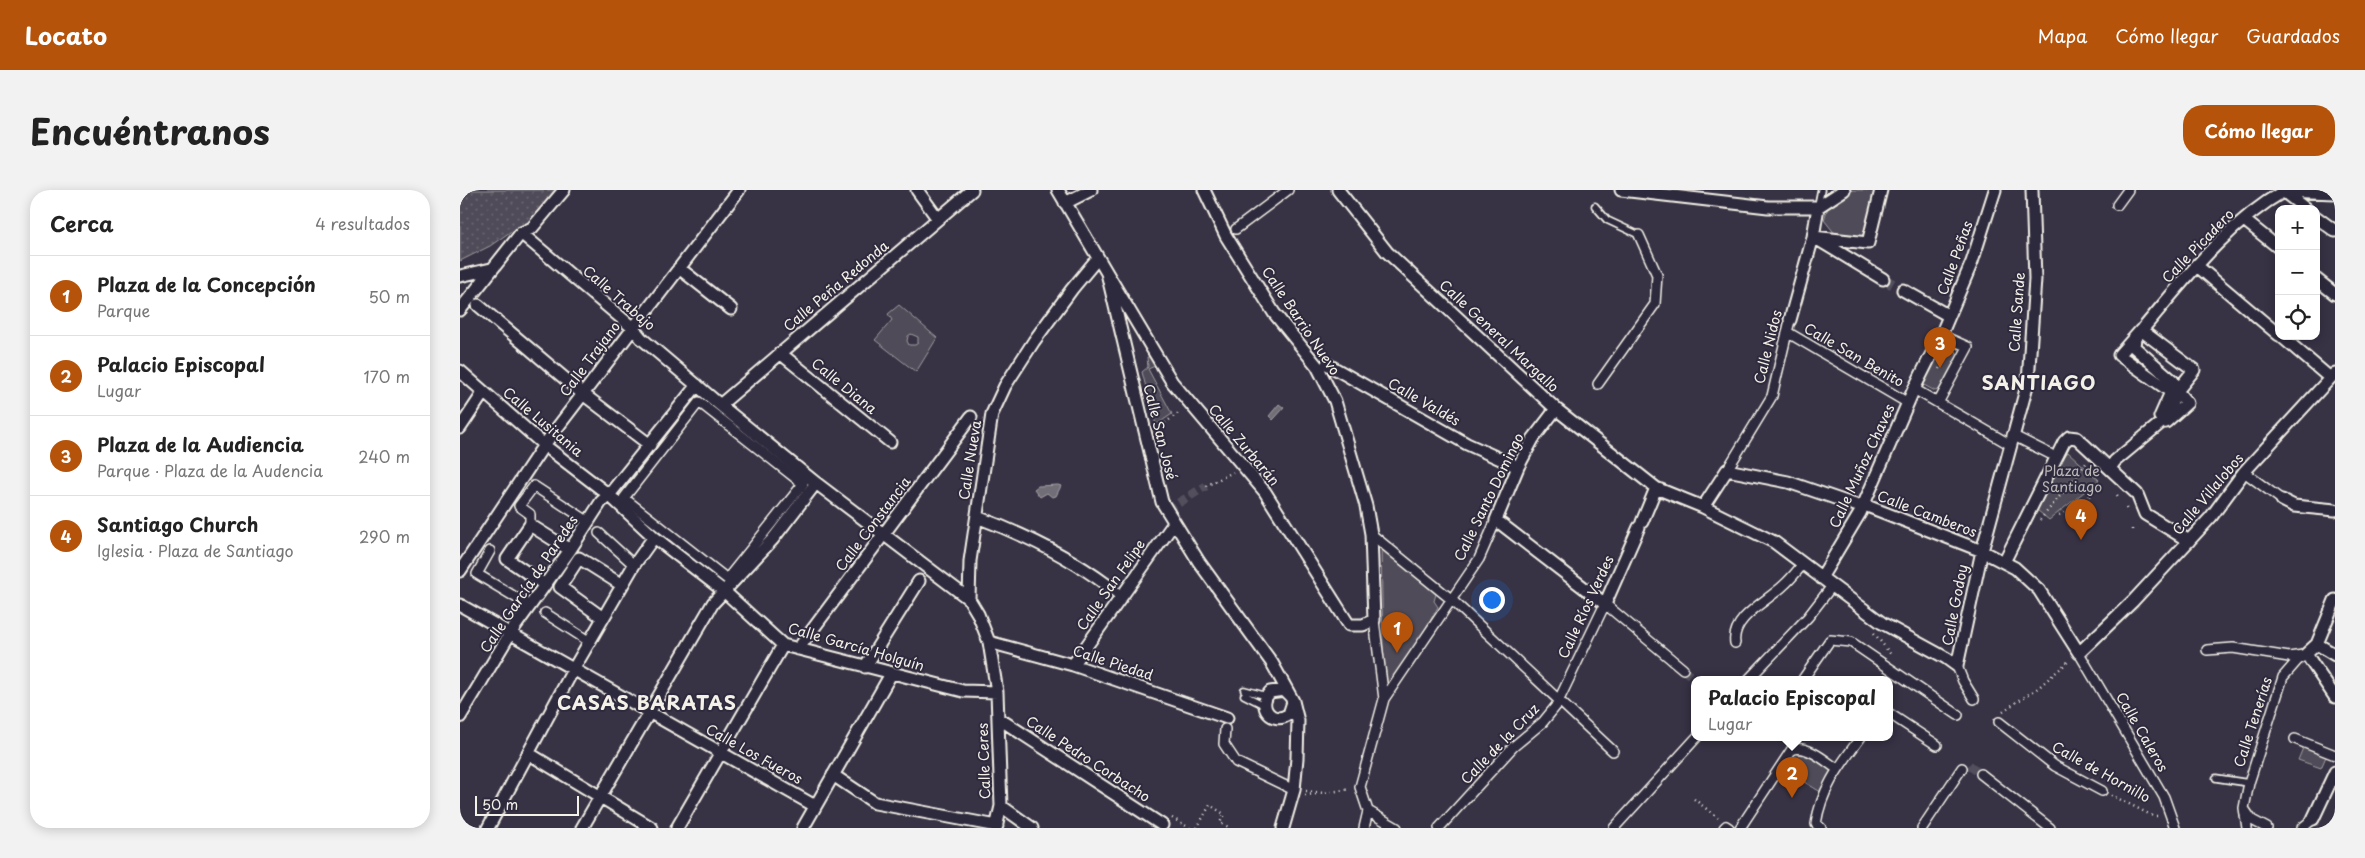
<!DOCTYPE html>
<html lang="es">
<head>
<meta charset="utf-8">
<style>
	body { margin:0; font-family:"Playpen Sans",sans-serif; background:#f2f2f2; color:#222 }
	.controls { position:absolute; right:15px; top:15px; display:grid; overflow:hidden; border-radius:10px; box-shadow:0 2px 12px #0003 }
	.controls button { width:45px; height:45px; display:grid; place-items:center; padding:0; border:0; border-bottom:1px solid #e0e0e0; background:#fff; color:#222; font:25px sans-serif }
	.scale { position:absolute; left:15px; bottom:12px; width:104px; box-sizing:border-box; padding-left:5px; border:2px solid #f4f1e8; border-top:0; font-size:14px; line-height:18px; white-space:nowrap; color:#f4f1e8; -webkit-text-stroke:4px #2f2a3d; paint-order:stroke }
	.you { position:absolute; left:1031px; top:409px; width:18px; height:18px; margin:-12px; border:4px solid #fff; border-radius:50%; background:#1a73e8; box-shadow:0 0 0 8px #1a73e833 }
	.badge { display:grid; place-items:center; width:32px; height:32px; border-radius:50%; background:#b45309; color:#fff; font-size:16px; font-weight:700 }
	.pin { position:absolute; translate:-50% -41px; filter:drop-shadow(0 1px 2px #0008) }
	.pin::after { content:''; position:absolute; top:26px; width:18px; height:15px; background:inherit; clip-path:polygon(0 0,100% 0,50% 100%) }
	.popup { position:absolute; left:1231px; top:486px; width:202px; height:65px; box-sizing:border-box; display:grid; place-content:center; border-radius:10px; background:#fff; filter:drop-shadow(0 1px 4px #0005); font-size:16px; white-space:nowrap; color:#767676 }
	.popup b { font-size:19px; color:#222 }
	.popup::after { content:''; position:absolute; left:50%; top:100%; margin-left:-10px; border:10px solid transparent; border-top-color:#fff }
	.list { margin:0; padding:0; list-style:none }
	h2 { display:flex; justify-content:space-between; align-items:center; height:65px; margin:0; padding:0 20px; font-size:21px }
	h2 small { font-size:16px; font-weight:400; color:#767676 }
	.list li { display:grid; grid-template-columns:32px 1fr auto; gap:15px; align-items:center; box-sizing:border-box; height:80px; padding:0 20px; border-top:1px solid #e0e0e0 }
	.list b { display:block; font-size:19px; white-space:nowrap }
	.list p { margin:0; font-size:16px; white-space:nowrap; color:#767676 }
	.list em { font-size:16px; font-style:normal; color:#767676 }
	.icon { flex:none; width:28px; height:28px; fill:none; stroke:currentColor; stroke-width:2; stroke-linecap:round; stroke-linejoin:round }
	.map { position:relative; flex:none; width:1875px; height:638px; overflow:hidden; border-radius:20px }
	header { display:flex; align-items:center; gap:30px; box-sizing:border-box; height:70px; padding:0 25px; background:#b45309; color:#fff }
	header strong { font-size:24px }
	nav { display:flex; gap:28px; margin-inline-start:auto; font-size:18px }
	.intro { display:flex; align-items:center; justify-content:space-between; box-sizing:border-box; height:120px; padding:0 30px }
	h1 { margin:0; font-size:35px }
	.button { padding:12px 22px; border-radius:20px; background:#b45309; color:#fff; font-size:18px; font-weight:700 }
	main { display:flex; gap:30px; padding:0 30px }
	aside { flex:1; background:#fff; border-radius:20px; box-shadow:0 2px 12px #0003 }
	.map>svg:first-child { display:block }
</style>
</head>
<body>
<header>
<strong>Locato</strong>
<nav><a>Mapa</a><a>Cómo llegar</a><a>Guardados</a></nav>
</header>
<div class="intro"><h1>Encuéntranos</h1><a class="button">Cómo llegar</a></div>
<main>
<aside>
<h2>Cerca<small>4 resultados</small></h2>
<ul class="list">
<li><span class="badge">1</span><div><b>Plaza de la Concepción</b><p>Parque</p></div><em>50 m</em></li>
<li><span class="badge">2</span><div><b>Palacio Episcopal</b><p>Lugar</p></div><em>170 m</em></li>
<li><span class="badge">3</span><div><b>Plaza de la Audiencia</b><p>Parque · Plaza de la Audencia</p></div><em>240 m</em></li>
<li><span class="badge">4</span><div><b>Santiago Church</b><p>Iglesia · Plaza de Santiago</p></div><em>290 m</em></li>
</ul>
</aside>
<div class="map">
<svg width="1875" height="638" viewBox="0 0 1875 638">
	<defs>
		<pattern id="grass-dots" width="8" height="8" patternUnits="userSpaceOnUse" patternTransform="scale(1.25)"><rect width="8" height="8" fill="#504b59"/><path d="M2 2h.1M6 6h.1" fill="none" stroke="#6a6571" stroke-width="1.8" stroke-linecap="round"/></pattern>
	</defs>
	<rect width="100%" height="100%" fill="#373244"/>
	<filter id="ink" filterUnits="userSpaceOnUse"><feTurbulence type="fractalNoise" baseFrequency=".02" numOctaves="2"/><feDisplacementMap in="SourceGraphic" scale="10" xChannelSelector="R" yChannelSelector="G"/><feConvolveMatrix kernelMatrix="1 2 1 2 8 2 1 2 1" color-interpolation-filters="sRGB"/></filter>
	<g filter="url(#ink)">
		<!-- grass -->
		<path fill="url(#grass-dots)" stroke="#a29ea0" d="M0,0H99L72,34L50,42L30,56L0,71Z"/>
		<!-- green -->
		<path fill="#504b59" stroke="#a29ea0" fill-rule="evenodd" d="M1392,0H1419L1406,47L1399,49L1376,45L1364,30L1368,17Z
			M439,115L477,148L456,182L415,150L432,130L428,124ZM451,144L458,147V153L455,155H449L447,151L448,146Z
			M1485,155L1496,161L1498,167L1481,199L1475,201L1464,195L1462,190L1479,157Z
			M687,167H690L695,176L688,179L712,224L696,235L682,182L688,177Z
			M1608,262L1639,290L1589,330L1577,320L1601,270Z
			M921,356L976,404L974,411L978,417L924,509Z
			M1845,553L1868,562L1861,578L1838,570Z
			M1339,558L1377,579L1364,604L1336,587L1339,580L1327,572Z"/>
		<!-- water -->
		<path fill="#726e77" stroke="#a6a2a4" d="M819,214L824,218L813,230L809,226Z
			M598,295L601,296L596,306L592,307L587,303L580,307L574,299L578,296Z"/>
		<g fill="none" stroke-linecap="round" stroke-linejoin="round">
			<!-- pedestrian-tunnel -->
			<path stroke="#534f5d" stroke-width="9" stroke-dasharray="9 4.5" stroke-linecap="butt" d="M707,320L746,296
				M1223,479L1230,485
				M1509,575L1521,584"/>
			<!-- minor-tunnel -->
			<path stroke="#534f5d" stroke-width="11" stroke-dasharray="11 5.5" stroke-linecap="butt" d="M1423,89L1443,100"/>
			<!-- service casing -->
			<g stroke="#f4f1e8" stroke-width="9">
				<path id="service" d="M1358,15L1361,0
					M1135,16L1147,30L1179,45
					M784,500L807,506
					M784,505L804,515
					M1756,588L1789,593"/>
			</g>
			<!-- pedestrian casing -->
			<g stroke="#f4f1e8" stroke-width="12">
				<path id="pedestrian" d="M1657,15L1668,0
					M776,39L828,0
					M1327,142L1448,213
					M1138,194L1195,114L1197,85L1179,45
					M1454,199L1549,254
					M239,212L343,294L267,389L164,308Z
					M1478,213L1508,157L1481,145
					M1552,245L1590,264
					M1267,280L1312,206L1330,130
					M1784,282L1822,310
					M70,335V324L59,316L74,296L129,332
					M139,343L174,375
					M911,344L992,410L1153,561
					M30,361L17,384L70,416
					M647,395L661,407
					M85,423L130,452
					M914,430L924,509
					M1275,453C1271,427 1308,411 1324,395C1331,389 1337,381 1343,374
					M1747,460L1773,458L1829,467L1843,465
					M1619,463L1704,607L1715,638
					M1497,476L1503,491L1514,509
					M1289,489L1348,427L1372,396
					M1343,489L1370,450L1391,452L1498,525
					M1430,524L1477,555
					M1539,532L1595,576L1642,601
					M765,539L764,554L776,572L834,600
					M1835,549L1875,565
					M1521,584L1590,638
					M1785,620L1792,630L1807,638
					M908,621L937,638
					M904,638L908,621L900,597L924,509L1019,369L1036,330
					M979,638L1053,557L1083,532L1096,516L1145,414L1223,479
					M1154,638L1237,547
					M1264,638L1266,636L1269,638
					M1280,638L1332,559C1349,556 1363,569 1377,579
					M1361,638L1356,634C1361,599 1381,574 1401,547
					M1462,638L1502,578
					M1787,638L1784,618L1789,593L1823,487L1837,471L1846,464
					M1842,638L1853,629"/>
			</g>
			<!-- minor casing -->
			<g stroke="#f4f1e8" stroke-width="15">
				<path id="minor" d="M457,0L478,29
					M598,0L647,83L702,312L739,372L812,473L833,511L838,531L837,568L834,600L823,638
					M878,0L927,62L1096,219L1196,298L1243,317L1314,352L1422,433L1486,468L1497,476L1522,361L1568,192L1575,89L1572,0
					M1161,0L1308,17H1358
					M1823,1L1846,19
					M1824,1L1875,3
					M605,13L631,0
					M1856,27L1875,41
					M1784,30L1819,58
					M61,43L173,138L181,148L260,215L356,293L509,409
					M1353,47L1408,53L1421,0
					M1357,49L1423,89
					M1736,75L1819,145
					M219,78L271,119
					M647,83L712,192L805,302L889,435H903L914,430L911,344L906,316L875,211L857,176L814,123L766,46L744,0
					M0,86L31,79
					M1856,89L1875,104
					M1443,100L1489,126
					M18,115L123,204L190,255
					M0,120L61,43L72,38L104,0
					M1330,130L1353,47L1358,17L1384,0
					M1681,140L1734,180L1717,201L1727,213L1706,232L1700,227L1711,202L1659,165Z
					M1821,146L1870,188
					M320,163L430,252
					M867,174L1007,254L1058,277
					M0,181L84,255L149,305L141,312L110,360L51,442L0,527
					M237,195L149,305L194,347L265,402L323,455L503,501L537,502
					M260,215L512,0
					M1096,219L1073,249L1058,277L1036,330L1145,414L1179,337
					M0,238L24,202
					M1650,278L1655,271L1702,232L1716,204L1713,191L1674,157L1675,148C1720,96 1763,36 1824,1
					M1822,310L1834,316L1875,320
					M1243,317L1267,280L1328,292L1401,317L1407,316L1522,361L1555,378L1579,400L1619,463L1673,411L1751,327L1784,282L1875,183
					M517,327C563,344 607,365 647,395
					M1182,332L1196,298
					M1544,372L1604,252L1609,247L1617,248L1677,304L1685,324L1729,351
					M0,381L84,255L279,0
					M1361,388L1400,323L1453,201L1481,145L1512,72L1535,0
					M85,395L47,369L70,335L110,360
					M1875,410L1857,454L1846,464L1875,507
					M0,415L355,616
					M143,428L100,397L119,368L162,395
					M529,452L613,475L767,528
					M1857,454L1875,465
					M338,459L511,227
					M613,475L714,333
					M405,477L459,391
					M831,507L824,500L810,502C796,517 813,536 829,524L833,512
					M538,528L702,635
					M68,563L192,638
					M373,585L415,613L537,636
					M541,616L572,638
					M1853,629L1875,582
					M28,638L113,480L174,375L194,347
					M122,638L253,413L313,349L356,293
					M217,638L323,455
					M343,638L431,484
					M536,638L541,616L537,502L529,452L518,424L509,409L510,371L532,224L545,196L574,151L612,99L637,69"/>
			</g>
			<!-- path -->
			<path stroke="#f4f1e8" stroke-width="2.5" stroke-dasharray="1 4" stroke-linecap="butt" d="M1479,179L1487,165
				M697,239L721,221
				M1613,290L1627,272
				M746,296L773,282
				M1657,305L1659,308
				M1629,306L1633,303
				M1616,314L1621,311
				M1666,318L1668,322
				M1599,325L1604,322
				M1580,330L1604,301
				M1672,340V335
				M1414,443L1432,466
				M1543,521L1578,498L1610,470
				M846,601L864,603L890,599
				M845,605L857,604
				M1651,605L1693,626H1700
				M1234,609L1258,628
				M712,628L730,638
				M737,638L750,615L764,624L760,633L771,638"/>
			<!-- service -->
			<use href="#service" stroke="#2f2a3d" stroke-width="5.5"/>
			<!-- pedestrian -->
			<use href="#pedestrian" stroke="#2f2a3d" stroke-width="9"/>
			<!-- minor -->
			<use href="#minor" stroke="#2f2a3d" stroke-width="11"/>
		</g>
	</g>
	<g text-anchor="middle" stroke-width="4" stroke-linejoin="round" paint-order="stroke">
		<!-- street labels -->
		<g font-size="14" fill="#f4f1e8" stroke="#2f2a3d">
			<text transform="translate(1738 56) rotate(-46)" y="5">Calle Picadero</text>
			<text transform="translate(1495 68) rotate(-70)" y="5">Calle Peñas</text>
			<text transform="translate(376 96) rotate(-40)" y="5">Calle Peña Redonda</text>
			<text transform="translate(159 108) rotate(41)" y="5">Calle Trabajo</text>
			<text transform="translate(1557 122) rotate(-86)" y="5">Calle Sande</text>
			<text transform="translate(841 131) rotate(56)" y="5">Calle Barrio Nuevo</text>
			<text transform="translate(1039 146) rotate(43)" y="5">Calle General Margallo</text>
			<text transform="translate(1308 157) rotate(-76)" y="5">Calle Nidos</text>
			<text transform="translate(1394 165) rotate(30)" y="5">Calle San Benito</text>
			<text transform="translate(130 169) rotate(-53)" y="5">Calle Trajano</text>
			<text transform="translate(384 196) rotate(39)" y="5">Calle Diana</text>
			<text transform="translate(964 212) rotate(30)" y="5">Calle Valdés</text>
			<text transform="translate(83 232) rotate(40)" y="5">Calle Lusitania</text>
			<text transform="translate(700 242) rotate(76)" y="5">Calle San José</text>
			<text transform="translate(784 255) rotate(50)" y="5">Calle Zurbarán</text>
			<text transform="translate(510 270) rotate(-81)" y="5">Calle Nueva</text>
			<text transform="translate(1402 276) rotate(-65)" y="5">Calle Muñoz Chaves</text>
			<text transform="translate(1748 304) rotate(-50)" y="5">Calle Villalobos</text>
			<text transform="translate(1029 307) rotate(-64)" y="5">Calle Santo Domingo</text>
			<text transform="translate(1467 324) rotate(21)" y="5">Calle Camberos</text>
			<text transform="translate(413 334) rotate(-53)" y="5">Calle Constancia</text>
			<text transform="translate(69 394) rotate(-56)" y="5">Calle García de Paredes</text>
			<text transform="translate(651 395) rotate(-55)" y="5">Calle San Felipe</text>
			<text transform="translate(1495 415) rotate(-79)" y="5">Calle Godoy</text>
			<text transform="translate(1126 417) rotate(-65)" y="5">Calle Ríos Verdes</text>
			<text transform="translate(396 457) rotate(16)" y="5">Calle García Holguín</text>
			<text transform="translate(653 473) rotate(18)" y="5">Calle Piedad</text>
			<text transform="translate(1793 532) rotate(-72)" y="5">Calle Tenerías</text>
			<text transform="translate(1682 542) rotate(60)" y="5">Calle Caleros</text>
			<text transform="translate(1040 554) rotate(-46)" y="5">Calle de la Cruz</text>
			<text transform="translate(294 564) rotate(29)" y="5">Calle Los Fueros</text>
			<text transform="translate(628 569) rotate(33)" y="5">Calle Pedro Corbacho</text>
			<text transform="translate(524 571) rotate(-92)" y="5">Calle Ceres</text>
			<text transform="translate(1641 582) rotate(29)" y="5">Calle de Hornillo</text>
		</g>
		<!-- park labels -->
		<g font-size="14" fill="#bbb7b6" stroke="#2f2a3d">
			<text x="1612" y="286">Plaza de<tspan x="1612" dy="16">Santiago</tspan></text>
		</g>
		<!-- district labels -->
		<g font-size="19" font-weight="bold" letter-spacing="1" fill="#f4f1e8" stroke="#2f2a3d">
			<text x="1579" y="200">SANTIAGO</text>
			<text x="187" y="520">CASAS BARATAS</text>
		</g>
	</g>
</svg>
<div class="controls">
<button>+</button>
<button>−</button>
<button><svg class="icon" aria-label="locate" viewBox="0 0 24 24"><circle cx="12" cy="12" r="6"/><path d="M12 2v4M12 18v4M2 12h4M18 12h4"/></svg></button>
</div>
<div class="scale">50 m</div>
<div class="you"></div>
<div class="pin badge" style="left:937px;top:463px">1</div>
<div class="pin badge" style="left:1332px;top:608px">2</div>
<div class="popup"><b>Palacio Episcopal</b>Lugar</div>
<div class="pin badge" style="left:1480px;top:178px">3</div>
<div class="pin badge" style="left:1621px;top:350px">4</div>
</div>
</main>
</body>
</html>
